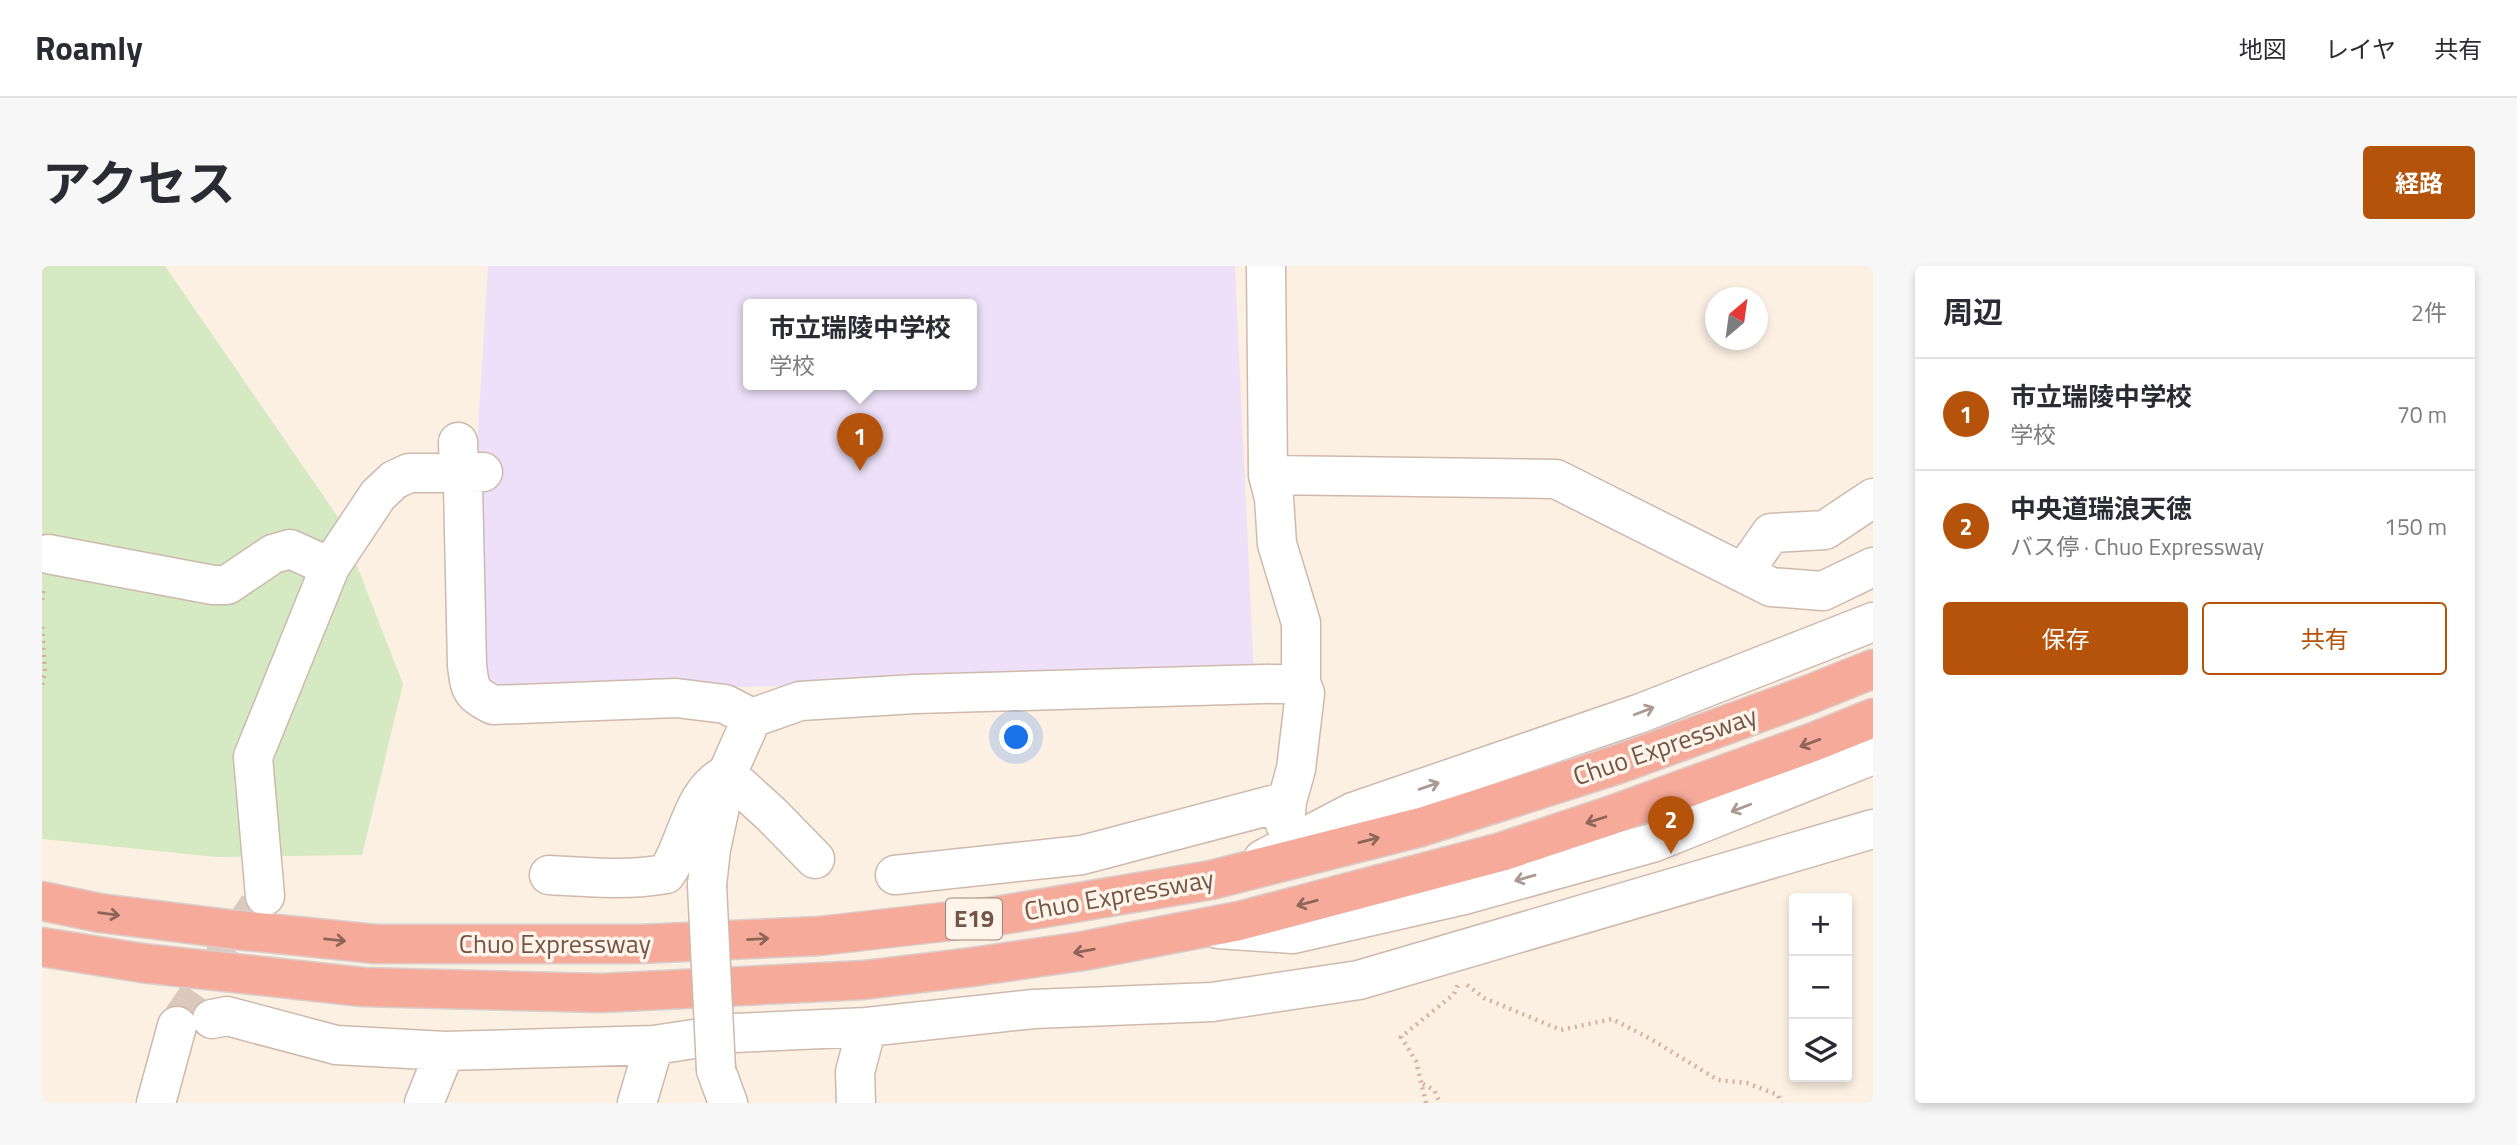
<!DOCTYPE html>
<html lang="ja">
<head>
<meta charset="utf-8">
<style>
	body { margin:0; font-family:"Titillium Web","Noto Sans JP",sans-serif; background:#f7f7f7; color:#2b2b33 }
	.controls { position:absolute; right:21px; bottom:21px; display:grid; overflow:hidden; border-radius:7px; box-shadow:0 4px 10px #0003 }
	.controls button { width:63px; height:63px; display:grid; place-items:center; padding:0; border:0; border-bottom:2px solid #e1e1e2; background:#fff; color:#2b2b33; font:35px sans-serif }
	.compass { position:absolute; left:1663px; top:21px; width:63px; height:63px; border-radius:50%; background:#fff; box-shadow:0 4px 10px #0003; rotate:29deg }
	.you { position:absolute; left:975px; top:472px; width:24px; height:24px; margin:-18px; border:5px solid #fff; border-radius:50%; background:#1a73e8; box-shadow:0 0 0 10px #1a73e833 }
	.badge { display:grid; place-items:center; width:46px; height:46px; border-radius:50%; background:#b45309; color:#fff; font-size:23px; font-weight:700 }
	.pin { position:absolute; translate:-50% -58px; filter:drop-shadow(0 2px 4px #0008) }
	.pin::after { content:''; position:absolute; top:37px; width:24px; height:21px; background:inherit; clip-path:polygon(0 0,100% 0,50% 100%) }
	.popup { position:absolute; left:701px; top:33px; width:234px; height:91px; box-sizing:border-box; display:grid; place-content:center; border-radius:7px; background:#fff; filter:drop-shadow(0 2px 5px #0005); font-size:23px; white-space:nowrap; color:#7c7c81 }
	.popup b { font-size:26px; color:#2b2b33 }
	.popup::after { content:''; position:absolute; left:50%; top:100%; margin-left:-14px; border:14px solid transparent; border-top-color:#fff }
	.list { margin:0; padding:0; list-style:none }
	h2 { display:flex; justify-content:space-between; align-items:center; height:91px; margin:0; padding:0 28px; font-size:30px }
	h2 small { font-size:23px; font-weight:400; color:#7c7c81 }
	.list li { display:grid; grid-template-columns:46px 1fr auto; gap:21px; align-items:center; box-sizing:border-box; height:112px; padding:0 28px; border-top:2px solid #e1e1e2 }
	.list b { display:block; font-size:26px; white-space:nowrap }
	.list p { margin:0; font-size:23px; white-space:nowrap; color:#7c7c81 }
	.list em { font-size:23px; font-style:normal; color:#7c7c81 }
	.actions { display:flex; gap:14px; padding:21px 28px }
	.actions a { flex:1; padding:16px 0; border:2px solid #b45309; border-radius:7px; text-align:center; font-size:24px; color:#b45309 }
	.actions .main { background:#b45309; color:#fff }
	.icon { flex:none; width:38px; height:38px; fill:none; stroke:currentColor; stroke-width:2; stroke-linecap:round; stroke-linejoin:round }
	.map { position:relative; flex:none; width:1831px; height:837px; overflow:hidden; border-radius:7px }
	header { display:flex; align-items:center; gap:42px; box-sizing:border-box; height:98px; padding:0 35px; background:#fff; border-bottom:2px solid #e1e1e2 }
	header strong { font-size:33px }
	nav { display:flex; gap:38px; margin-inline-start:auto; font-size:24px }
	.intro { display:flex; align-items:center; justify-content:space-between; box-sizing:border-box; height:168px; padding:0 42px }
	h1 { margin:0; font-size:49px }
	.button { padding:18px 32px; border-radius:7px; background:#b45309; color:#fff; font-size:24px; font-weight:700 }
	main { display:flex; gap:42px; padding:0 42px }
	aside { flex:1; background:#fff; border-radius:7px; box-shadow:0 4px 10px #0003 }
	.map>svg:first-child { display:block }
</style>
</head>
<body>
<header>
<strong>Roamly</strong>
<nav><a>地図</a><a>レイヤ</a><a>共有</a></nav>
</header>
<div class="intro"><h1>アクセス</h1><a class="button">経路</a></div>
<main>
<div class="map">
<svg width="1831" height="837" viewBox="0 0 1831 837">
	<rect width="100%" height="100%" fill="#fcf0e3"/>
	<!-- education -->
	<path fill="#ede0f8" fill-rule="evenodd" d="M446,0H1193L1212,410L420,427ZM706,39H930V119H706Z"/>
	<!-- green -->
	<path fill="#d5e9c2" d="M0,0H123L296,251L361,418L320,589L174,591L0,573Z"/>
	<g fill="none" stroke-linecap="round" stroke-linejoin="round">
		<!-- minor-tunnel -->
		<path stroke="#dac9bc" stroke-width="38" stroke-dasharray="38 19" stroke-linecap="butt" d="M135,760L216,640"/>
		<!-- minor casing -->
		<g stroke="#cfb9ad" stroke-width="41">
			<path id="minor" d="M1224,0L1226,209
				M416,176L417,206L421,219L425,399C428,424 428,427 451,439L634,432L683,438L710,452L758,435L873,428L1259,417V357L1235,278L1232,232L1226,209L1514,213L1729,321L1781,325L1831,301
				M6,288L171,319H185L231,288L248,283L288,301
				M1701,307L1729,267L1783,264L1831,232
				M1243,558L1245,535L1254,503L1263,427L1259,417
				M1221,593L1311,546L1599,447L1831,356
				M507,609C546,611 585,615 624,608C646,577 648,526 685,508L730,549L773,593
				M853,609L1040,589L1245,535
				M665,619L669,583L685,508L710,452
				M223,630L211,491L288,301L336,229L352,214L367,207L441,206
				M1176,663L1251,668L1422,629L1610,577L1831,489
				M170,753L185,750L294,779L403,785L612,779L692,767L825,761L813,806L814,837
				M825,761L992,743L1170,736L1317,714L1831,563
				M674,804L686,837
				M114,837L135,760
				M382,837L403,785
				M595,837L612,779"/>
		</g>
		<!-- highway casing -->
		<g stroke="#d8cfcc" stroke-width="41">
			<path id="highway" d="M0,635L58,647L195,664L334,678H598L777,670L954,650L1169,614L1379,561L1574,499L1766,429L1831,403
				M0,681L100,697L321,721L559,727L822,714L930,701L1041,685L1197,655L1459,586L1567,550L1774,475L1831,452"/>
		</g>
		<!-- path -->
		<path stroke="#d6af9e" stroke-width="4.5" stroke-dasharray="2 5" stroke-linecap="butt" d="M0,334L2,320
			M0,361L3,406L0,420
			M1425,719L1442,732L1519,764L1570,753L1607,772L1676,814L1705,817L1736,829L1739,837
			M1381,818L1392,824L1398,837
			M1384,837L1374,795L1359,771L1412,728L1416,719"/>
		<!-- minor -->
		<use href="#minor" stroke="#fff" stroke-width="38"/>
		<!-- highway -->
		<use href="#highway" stroke="#f6aa9a" stroke-width="38"/>
		<!-- minor-bridge casing -->
		<g stroke="#cfb9ad" stroke-width="41" stroke-linecap="butt">
			<path id="minor-bridge" d="M665,619L674,804"/>
		</g>
		<!-- minor-bridge -->
		<use href="#minor-bridge" stroke="#fff" stroke-width="38"/>
	</g>
	<!-- one-way arrows -->
	<defs><path id="oneway-shaft" d="M-6 0H5M1.5-3L5.5 0L1.5 3" fill="none" stroke-width="1.6" stroke-linecap="round" stroke-linejoin="round" transform="scale(1.75)"/></defs>
	<g stroke="#ac9992">
		<use href="#oneway-shaft" transform="translate(1602 445) rotate(-21)"/>
		<use href="#oneway-shaft" transform="translate(1387 520) rotate(-19)"/>
		<use href="#oneway-shaft" transform="translate(1699 542) rotate(159)"/>
		<use href="#oneway-shaft" transform="translate(1483 612) rotate(164)"/>
	</g>
	<g stroke="#8e6659">
		<use href="#oneway-shaft" transform="translate(1768 477) rotate(160)"/>
		<use href="#oneway-shaft" transform="translate(1554 554) rotate(162)"/>
		<use href="#oneway-shaft" transform="translate(1327 574) rotate(-14)"/>
		<use href="#oneway-shaft" transform="translate(1265 637) rotate(165)"/>
		<use href="#oneway-shaft" transform="translate(67 648) rotate(8)"/>
		<use href="#oneway-shaft" transform="translate(716 673) rotate(-3)"/>
		<use href="#oneway-shaft" transform="translate(293 674) rotate(6)"/>
		<use href="#oneway-shaft" transform="translate(1042 685) rotate(170)"/>
	</g>
	<g text-anchor="middle" stroke-width="7" stroke-linejoin="round" paint-order="stroke">
		<!-- shield labels -->
		<rect fill="#fff4e9" stroke="#9e8579" stroke-width="2" x="904" y="632.5" width="56" height="41" rx="5"/>
		<g font-size="24" font-weight="bold" fill="#745549">
			<text x="932" y="661">E19</text>
		</g>
		<!-- street labels -->
		<g font-size="26" fill="#745549" stroke="#fff4e9">
			<text transform="translate(1623 480) rotate(-19)" y="9">Chuo Expressway</text>
			<text transform="translate(1077 629) rotate(-10)" y="9">Chuo Expressway</text>
			<text x="513" y="687">Chuo Expressway</text>
		</g>
	</g>
</svg>
<div class="controls">
<button>+</button>
<button>−</button>
<button><svg class="icon" aria-label="layers" viewBox="0 0 24 24"><path d="M12 4l9 5-9 5-9-5zM3 14l9 5 9-5"/></svg></button>
</div>
<svg class="compass" viewBox="-18 -18 36 36"><path d="M0-13l5 13h-10z" fill="#e53935"/><path d="M0 13l5-13h-10z" fill="#7c7c81"/></svg>
<div class="you"></div>
<div class="pin badge" style="left:818px;top:205px">1</div>
<div class="popup"><b>市立瑞陵中学校</b>学校</div>
<div class="pin badge" style="left:1629px;top:588px">2</div>
</div>
<aside>
<h2>周辺<small>2件</small></h2>
<ul class="list">
<li><span class="badge">1</span><div><b>市立瑞陵中学校</b><p>学校</p></div><em>70 m</em></li>
<li><span class="badge">2</span><div><b>中央道瑞浪天徳</b><p>バス停 · Chuo Expressway</p></div><em>150 m</em></li>
</ul>
<div class="actions"><a class="main">保存</a><a>共有</a></div>
</aside>
</main>
</body>
</html>
